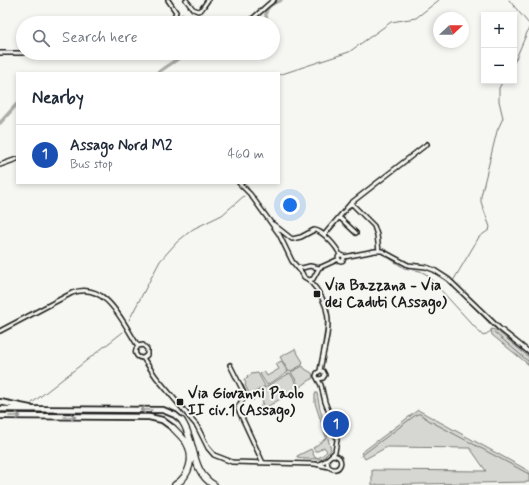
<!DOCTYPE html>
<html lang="en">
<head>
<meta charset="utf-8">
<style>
	body { margin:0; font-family:Mynerve,sans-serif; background:#f6f6f7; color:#1f2937 }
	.controls { position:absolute; right:12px; top:12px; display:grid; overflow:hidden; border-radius:0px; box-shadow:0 2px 6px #0003 }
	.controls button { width:36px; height:36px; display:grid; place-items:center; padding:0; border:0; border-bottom:1px solid #e0e1e3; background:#fff; color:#1f2937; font:20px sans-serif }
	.compass { position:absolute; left:433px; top:12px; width:36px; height:36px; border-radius:50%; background:#fff; box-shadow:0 2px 6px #0003; rotate:68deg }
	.you { position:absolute; left:290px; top:205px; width:14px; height:14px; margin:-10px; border:3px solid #fff; border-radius:50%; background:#1a73e8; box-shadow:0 0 0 6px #1a73e833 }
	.badge { display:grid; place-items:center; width:26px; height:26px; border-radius:50%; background:#db2777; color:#fff; font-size:13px; font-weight:700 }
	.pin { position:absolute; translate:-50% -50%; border:2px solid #fff; box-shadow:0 1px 4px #0006 }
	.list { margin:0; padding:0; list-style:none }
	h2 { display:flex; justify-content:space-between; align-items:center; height:52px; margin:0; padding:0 16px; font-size:17px }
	h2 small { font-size:13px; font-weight:400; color:#747a83 }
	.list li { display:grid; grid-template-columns:26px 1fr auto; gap:12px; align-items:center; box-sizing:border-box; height:60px; padding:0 16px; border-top:1px solid #e0e1e3 }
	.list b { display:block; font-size:15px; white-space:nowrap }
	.list p { margin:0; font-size:13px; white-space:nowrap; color:#747a83 }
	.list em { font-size:13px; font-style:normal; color:#747a83 }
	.icon { flex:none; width:22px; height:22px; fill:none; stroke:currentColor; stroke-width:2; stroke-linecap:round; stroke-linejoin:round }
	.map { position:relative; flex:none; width:529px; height:485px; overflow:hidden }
	.search { position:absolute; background:#fff; box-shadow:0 2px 6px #0003; left:16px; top:16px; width:264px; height:44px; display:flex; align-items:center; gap:10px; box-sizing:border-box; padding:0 14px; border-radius:22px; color:#747a83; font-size:15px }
	.panel { position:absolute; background:#fff; box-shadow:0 2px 6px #0003; left:16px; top:72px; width:264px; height:112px; border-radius:0px }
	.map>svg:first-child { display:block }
</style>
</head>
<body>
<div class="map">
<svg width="529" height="485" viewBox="0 0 529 485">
	<rect width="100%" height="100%" fill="#f6f6f2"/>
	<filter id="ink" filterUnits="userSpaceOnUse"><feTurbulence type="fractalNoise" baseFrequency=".025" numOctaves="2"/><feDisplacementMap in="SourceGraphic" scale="8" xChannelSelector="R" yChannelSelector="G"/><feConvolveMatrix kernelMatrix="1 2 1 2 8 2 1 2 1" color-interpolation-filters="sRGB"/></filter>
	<g filter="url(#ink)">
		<!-- green -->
		<path fill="#d6d6d2" stroke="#797977" d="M491,329L499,331L529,355V365L492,335Z
			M295,349L303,362L302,365L289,372L280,357Z
			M281,361L288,372L267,385L260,374L264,371L267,376L279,369L276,364Z
			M303,366L305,369L312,373L313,378L300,387L291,372Z
			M258,373L265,386L250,395L245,385L246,384L244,379L248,378L247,376L248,375L250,376L251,374Z
			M290,373L299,388L260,411L257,407L258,408L262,405L263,402L259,397L253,399V401L252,395Z
			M315,393H317C320,413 327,432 331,450L322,459H303V458L297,457V456L311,449L315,458C320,458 323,455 327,451L324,447L318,451H315L313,448L325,439L326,437L315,403Z
			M418,410L529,471V482L372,485V470L486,471L470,448L387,447L365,459L361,453Z"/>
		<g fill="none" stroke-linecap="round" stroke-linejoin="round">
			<!-- stream -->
			<path stroke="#727271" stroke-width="1" d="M509,0L529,24
				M514,63L529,28
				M279,75L349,52L391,22L416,18L439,0
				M245,183L249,189
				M386,256L404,268L420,271L426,274L483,336L491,331
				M453,281L479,237L489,230L490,227L481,202V196L497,131L503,118L499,101V88L503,81
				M452,285L494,328
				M129,320L160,261L177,242L193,229L222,215L244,196
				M496,330L529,357
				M494,332L529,362
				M32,403L123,332
				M361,456L417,414H420L430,421L529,474"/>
			<!-- canal -->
			<path stroke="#acaca9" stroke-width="3.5" d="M268,23C262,9 269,5 281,0
				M157,73L182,56L191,53
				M0,123L17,104"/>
			<!-- minor casing -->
			<g stroke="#1c1c1c" stroke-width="6">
				<path id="minor" d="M168,0L176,12
					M186,0L193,9L198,11L201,10L208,0
					M176,12L174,17L176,20
					M183,17L202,23
					M247,23C257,16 264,7 274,0
					M0,53H23
					M0,165L17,159
					M239,183L250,194L279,234L292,261L302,273L304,277L309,280L313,279L319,268
					M351,203L427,144
					M339,217L356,233
					M273,224L292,239L301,237L314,230C322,230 337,247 340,255
					M324,235L351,203L374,226L377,235L379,251
					M338 258a3 3 0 1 1 6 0a3 3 0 1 1-6 0Z
					M344,257L375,251H382L408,265L426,267L434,270L448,279L499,328L529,352
					M297,267L302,268L310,266L319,268L339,259
					M309,280C339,312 326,334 320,371
					M0,331L72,293C106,280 123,323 138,346
					M138,346L143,345L147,349V355L143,358
					M138,346C133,352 136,358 143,358
					M143,358L156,377L197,426L208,448L214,455L232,462L315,464L329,467
					M230,365L245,395C244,401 238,403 238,409L263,463
					M319,379L323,378L325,375L323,371H320
					M327,460L328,466C339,477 348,456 332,455
					M319,464L325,461L335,452L337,440L335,428L325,402L321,385L316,376L317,373L320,371"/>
			</g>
			<!-- secondary casing -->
			<g stroke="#1c1c1c" stroke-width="8">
				<path id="secondary" d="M0,402L30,408
					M0,409L163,410L175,415L182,421
					M0,416L149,417L162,420L173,428"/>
			</g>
			<!-- motorway casing -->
			<g stroke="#1c1c1c" stroke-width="8">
				<path id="motorway" d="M182,421C196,441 190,471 214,485
					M173,428C177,432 182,437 186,442C195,457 190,476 175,485"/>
			</g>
			<!-- minor -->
			<use href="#minor" stroke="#f6f6f2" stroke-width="3"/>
			<!-- secondary -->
			<use href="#secondary" stroke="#f6f6f2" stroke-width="4.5"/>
			<!-- motorway -->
			<use href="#motorway" stroke="#f6f6f2" stroke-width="5.5"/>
		</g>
		<!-- one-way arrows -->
		<defs><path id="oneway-shaft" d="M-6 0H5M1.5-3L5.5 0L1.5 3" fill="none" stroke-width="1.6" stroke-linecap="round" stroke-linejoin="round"/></defs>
		<g stroke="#949492">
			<use href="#oneway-shaft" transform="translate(146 410) rotate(-180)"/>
			<use href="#oneway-shaft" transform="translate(15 416)"/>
			<use href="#oneway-shaft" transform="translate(70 417)"/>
		</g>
	</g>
	<!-- markers -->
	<g fill="#1c1c1c" stroke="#f6f6f2" stroke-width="1.5">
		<rect x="313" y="290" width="8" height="8" rx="2"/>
		<rect x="176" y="398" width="8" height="8" rx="2"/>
	</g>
	<g text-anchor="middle" stroke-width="4" stroke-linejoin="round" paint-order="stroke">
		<!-- poi labels -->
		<g font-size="15" font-weight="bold" fill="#1c1c1c" stroke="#f6f6f2" text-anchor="start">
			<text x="325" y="290">Via Bazzana - Via<tspan x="325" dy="17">dei Caduti (Assago)</tspan></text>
			<text x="188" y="398">Via Giovanni Paolo<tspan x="188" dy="17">II civ.1 (Assago)</tspan></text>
		</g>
	</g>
</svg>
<div class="controls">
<button>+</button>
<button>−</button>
</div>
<svg class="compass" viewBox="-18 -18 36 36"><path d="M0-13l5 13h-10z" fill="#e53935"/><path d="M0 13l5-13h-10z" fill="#747a83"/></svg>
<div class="you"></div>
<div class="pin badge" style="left:336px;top:424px;background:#1a4fb4">1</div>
<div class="search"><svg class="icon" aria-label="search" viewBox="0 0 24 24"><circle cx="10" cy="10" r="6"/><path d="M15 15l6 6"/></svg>Search here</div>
<section class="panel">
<h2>Nearby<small></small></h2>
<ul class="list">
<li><span class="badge" style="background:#1a4fb4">1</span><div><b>Assago Nord M2</b><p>Bus stop</p></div><em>460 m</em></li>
</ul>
</section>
</div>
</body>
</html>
